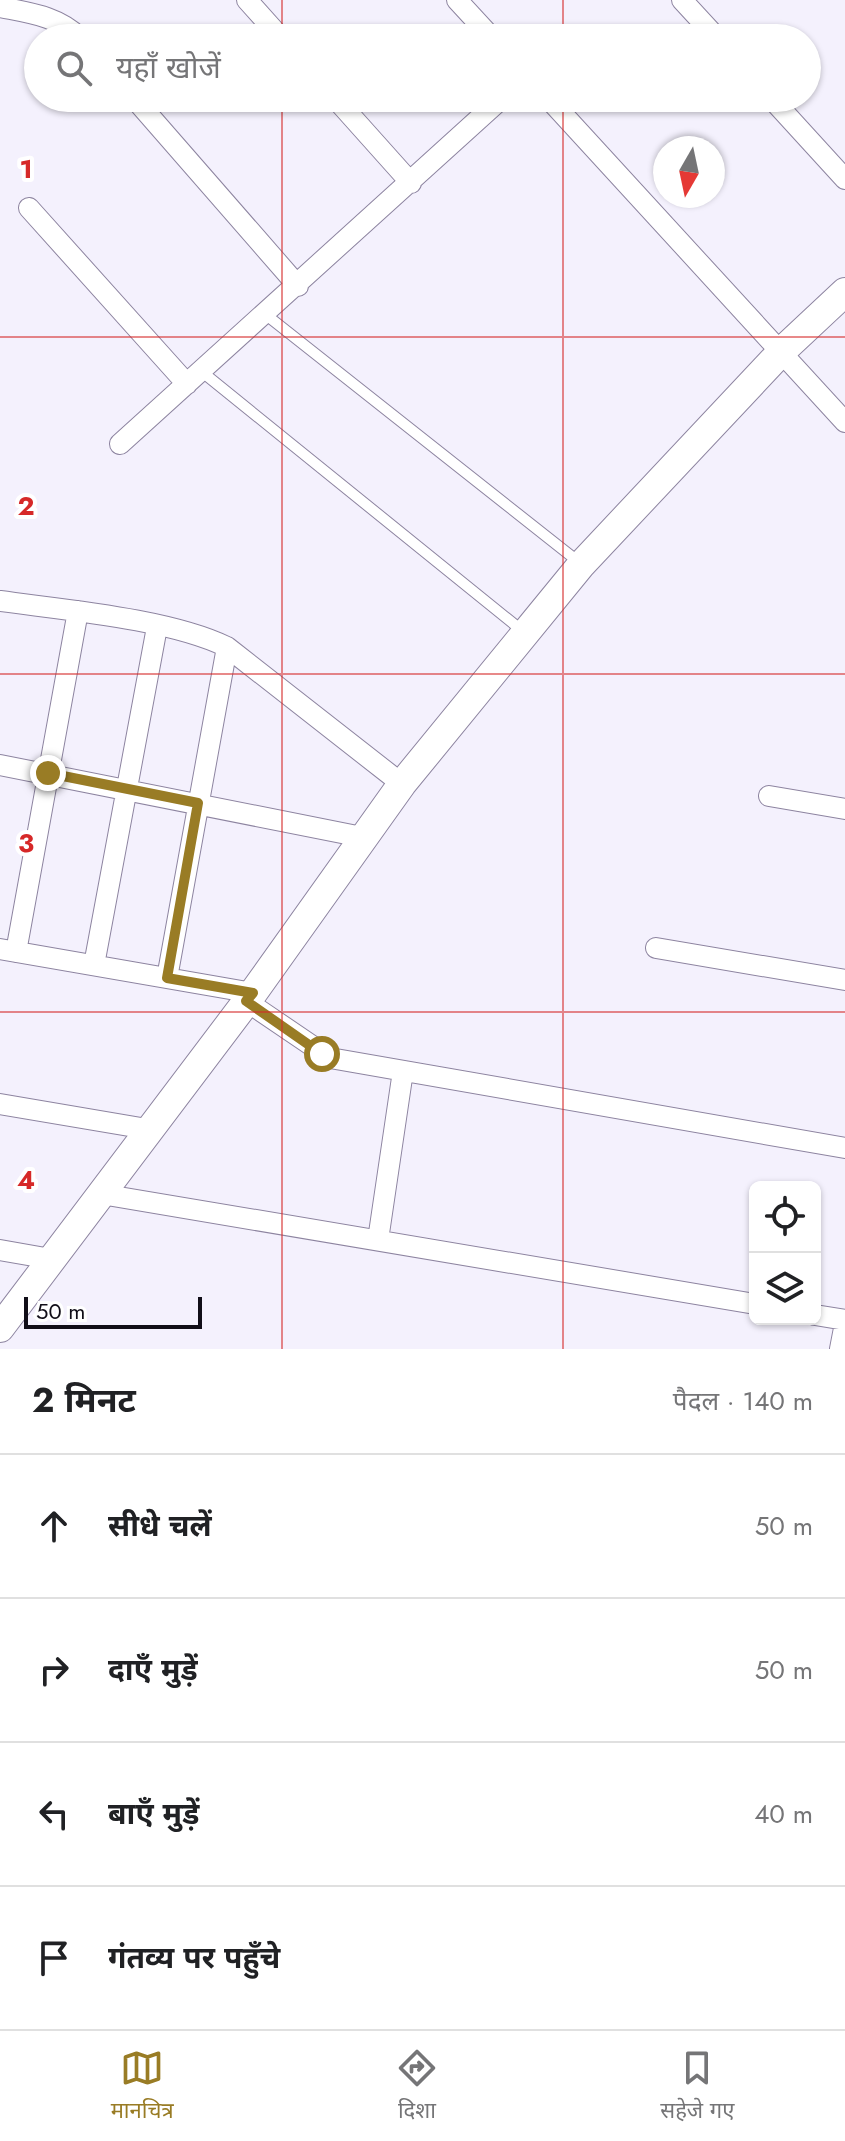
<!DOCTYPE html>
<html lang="hi">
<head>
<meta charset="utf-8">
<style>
	body { margin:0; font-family:Jost,"Noto Sans Devanagari",sans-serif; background:#f2f2f2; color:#202124 }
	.controls { position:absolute; right:24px; bottom:24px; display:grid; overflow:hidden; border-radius:12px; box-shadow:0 2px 6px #0004 }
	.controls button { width:72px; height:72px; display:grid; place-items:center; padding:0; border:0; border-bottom:2px solid #e0e0e0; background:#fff; color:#202124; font:40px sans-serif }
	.compass { position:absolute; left:653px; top:136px; width:72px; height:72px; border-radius:50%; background:#fff; box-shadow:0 2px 6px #0004; rotate:189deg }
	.scale { position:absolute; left:24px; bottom:20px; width:178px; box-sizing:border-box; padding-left:8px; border:4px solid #110e18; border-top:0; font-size:22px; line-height:28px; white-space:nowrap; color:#110e18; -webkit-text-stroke:6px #fff; paint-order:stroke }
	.stop { position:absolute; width:24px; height:24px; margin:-18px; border:6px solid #997c25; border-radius:50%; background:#fff }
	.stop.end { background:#997c25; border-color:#fff; box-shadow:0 2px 8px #0008 }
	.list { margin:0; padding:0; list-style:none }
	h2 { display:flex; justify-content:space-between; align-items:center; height:104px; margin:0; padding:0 32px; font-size:34px }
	h2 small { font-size:26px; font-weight:400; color:#757577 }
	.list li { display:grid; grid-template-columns:52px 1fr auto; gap:24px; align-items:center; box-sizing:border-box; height:144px; padding:0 32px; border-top:2px solid #e0e0e0 }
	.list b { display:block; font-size:30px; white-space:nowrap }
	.list em { font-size:26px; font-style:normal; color:#757577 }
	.icon { flex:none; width:44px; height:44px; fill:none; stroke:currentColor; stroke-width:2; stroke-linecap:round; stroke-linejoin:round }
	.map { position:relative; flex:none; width:845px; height:1349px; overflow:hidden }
	.search { position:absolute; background:#fff; box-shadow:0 2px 6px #0004; left:24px; right:24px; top:24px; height:88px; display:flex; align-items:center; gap:20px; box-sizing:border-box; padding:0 28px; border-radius:44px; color:#757577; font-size:30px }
	.sheet { height:680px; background:#fff }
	nav { display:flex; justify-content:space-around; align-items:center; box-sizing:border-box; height:112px; border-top:2px solid #e0e0e0; background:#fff; font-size:22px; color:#757577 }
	nav a { display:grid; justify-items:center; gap:4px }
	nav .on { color:#997c25 }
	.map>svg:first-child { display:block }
</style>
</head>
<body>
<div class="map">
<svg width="845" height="1349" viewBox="0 0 845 1349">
	<rect width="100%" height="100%" fill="#f4f1fd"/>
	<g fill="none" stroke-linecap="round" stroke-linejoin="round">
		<!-- lane casing -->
		<g stroke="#8d84a0" stroke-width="12">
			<path id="lane" d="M265,314L580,563
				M201,371L525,633"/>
		</g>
		<!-- street casing -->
		<g stroke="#8d84a0" stroke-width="22">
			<path id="street" d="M247,0L281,38
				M457,0L492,38
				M682,0L717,38
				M0,7C30,13 58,16 80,38
				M134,98L298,286
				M335,98L411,183
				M548,98L845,422
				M771,98L845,179
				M29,208L187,384
				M120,444L502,98
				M0,601C65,610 170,619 227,647L402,784
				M0,765L362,837
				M769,796L845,809
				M656,948L845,980
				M0,949L253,993
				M16,952L78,611
				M94,965L157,627
				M167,978L227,647
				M246,1001L330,1058L845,1148
				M0,1104L147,1129
				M101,1194L755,1304
				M378,1240L403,1071
				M0,1250L51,1259
				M815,1315L845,1320
				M840,1349L845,1323"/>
		</g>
		<!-- secondary casing -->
		<g stroke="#8d84a0" stroke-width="30">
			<path id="secondary" d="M0,1328L253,993L402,784L581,565L783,350L845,292"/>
		</g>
		<!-- lane -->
		<use href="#lane" stroke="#fff" stroke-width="10"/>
		<!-- street -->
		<use href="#street" stroke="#fff" stroke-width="20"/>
		<!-- secondary -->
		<use href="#secondary" stroke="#fff" stroke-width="28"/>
	</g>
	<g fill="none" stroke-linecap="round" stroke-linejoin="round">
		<!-- route -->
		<path stroke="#997c25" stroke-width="10" d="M48,773L198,803L167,978L253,993L246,1001L322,1054"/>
	</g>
	<!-- grid -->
	<path fill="none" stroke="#d62828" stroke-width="2" stroke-opacity="0.55" d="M282,0V38M563,0V38M282,98V1349M563,98V1349M0,337H845M0,674H845M0,1012H845"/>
	<g font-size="26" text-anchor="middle" font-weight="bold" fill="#d62828" stroke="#fff" stroke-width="8" stroke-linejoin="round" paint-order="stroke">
		<text x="26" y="178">1</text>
		<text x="26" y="515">2</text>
		<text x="26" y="852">3</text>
		<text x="26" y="1189">4</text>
	</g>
</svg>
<div class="controls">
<button><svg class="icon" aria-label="locate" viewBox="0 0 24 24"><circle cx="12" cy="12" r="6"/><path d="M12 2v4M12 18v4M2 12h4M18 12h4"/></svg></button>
<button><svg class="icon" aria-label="layers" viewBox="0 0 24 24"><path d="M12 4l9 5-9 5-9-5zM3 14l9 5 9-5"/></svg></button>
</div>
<svg class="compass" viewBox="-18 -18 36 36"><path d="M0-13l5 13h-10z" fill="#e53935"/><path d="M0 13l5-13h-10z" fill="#757577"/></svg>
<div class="scale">50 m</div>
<div class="stop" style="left:322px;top:1054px"></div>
<div class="stop end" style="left:48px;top:773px"></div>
<div class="search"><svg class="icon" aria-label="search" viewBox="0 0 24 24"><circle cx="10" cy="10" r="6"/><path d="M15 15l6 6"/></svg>यहाँ खोजें</div>
</div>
<section class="sheet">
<h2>2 मिनट<small>पैदल · 140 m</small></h2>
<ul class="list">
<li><svg class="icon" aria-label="ahead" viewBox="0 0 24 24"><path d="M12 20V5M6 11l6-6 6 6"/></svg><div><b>सीधे चलें</b></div><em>50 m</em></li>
<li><svg class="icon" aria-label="right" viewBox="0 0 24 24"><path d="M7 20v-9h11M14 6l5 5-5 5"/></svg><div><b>दाएँ मुड़ें</b></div><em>50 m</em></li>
<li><svg class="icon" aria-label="left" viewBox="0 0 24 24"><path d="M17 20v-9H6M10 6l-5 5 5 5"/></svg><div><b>बाएँ मुड़ें</b></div><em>40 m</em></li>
<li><svg class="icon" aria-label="arrive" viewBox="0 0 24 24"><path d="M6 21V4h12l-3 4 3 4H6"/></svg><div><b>गंतव्य पर पहुँचे</b></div></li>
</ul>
</section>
<nav>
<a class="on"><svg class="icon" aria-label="map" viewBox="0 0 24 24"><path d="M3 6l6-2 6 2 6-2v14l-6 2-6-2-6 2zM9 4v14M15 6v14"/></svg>मानचित्र</a>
<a><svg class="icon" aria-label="directions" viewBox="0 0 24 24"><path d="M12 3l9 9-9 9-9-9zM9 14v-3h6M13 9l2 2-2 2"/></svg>दिशा</a>
<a><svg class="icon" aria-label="saved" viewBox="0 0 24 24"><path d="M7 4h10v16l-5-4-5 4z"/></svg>सहेजे गए</a>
</nav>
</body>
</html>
